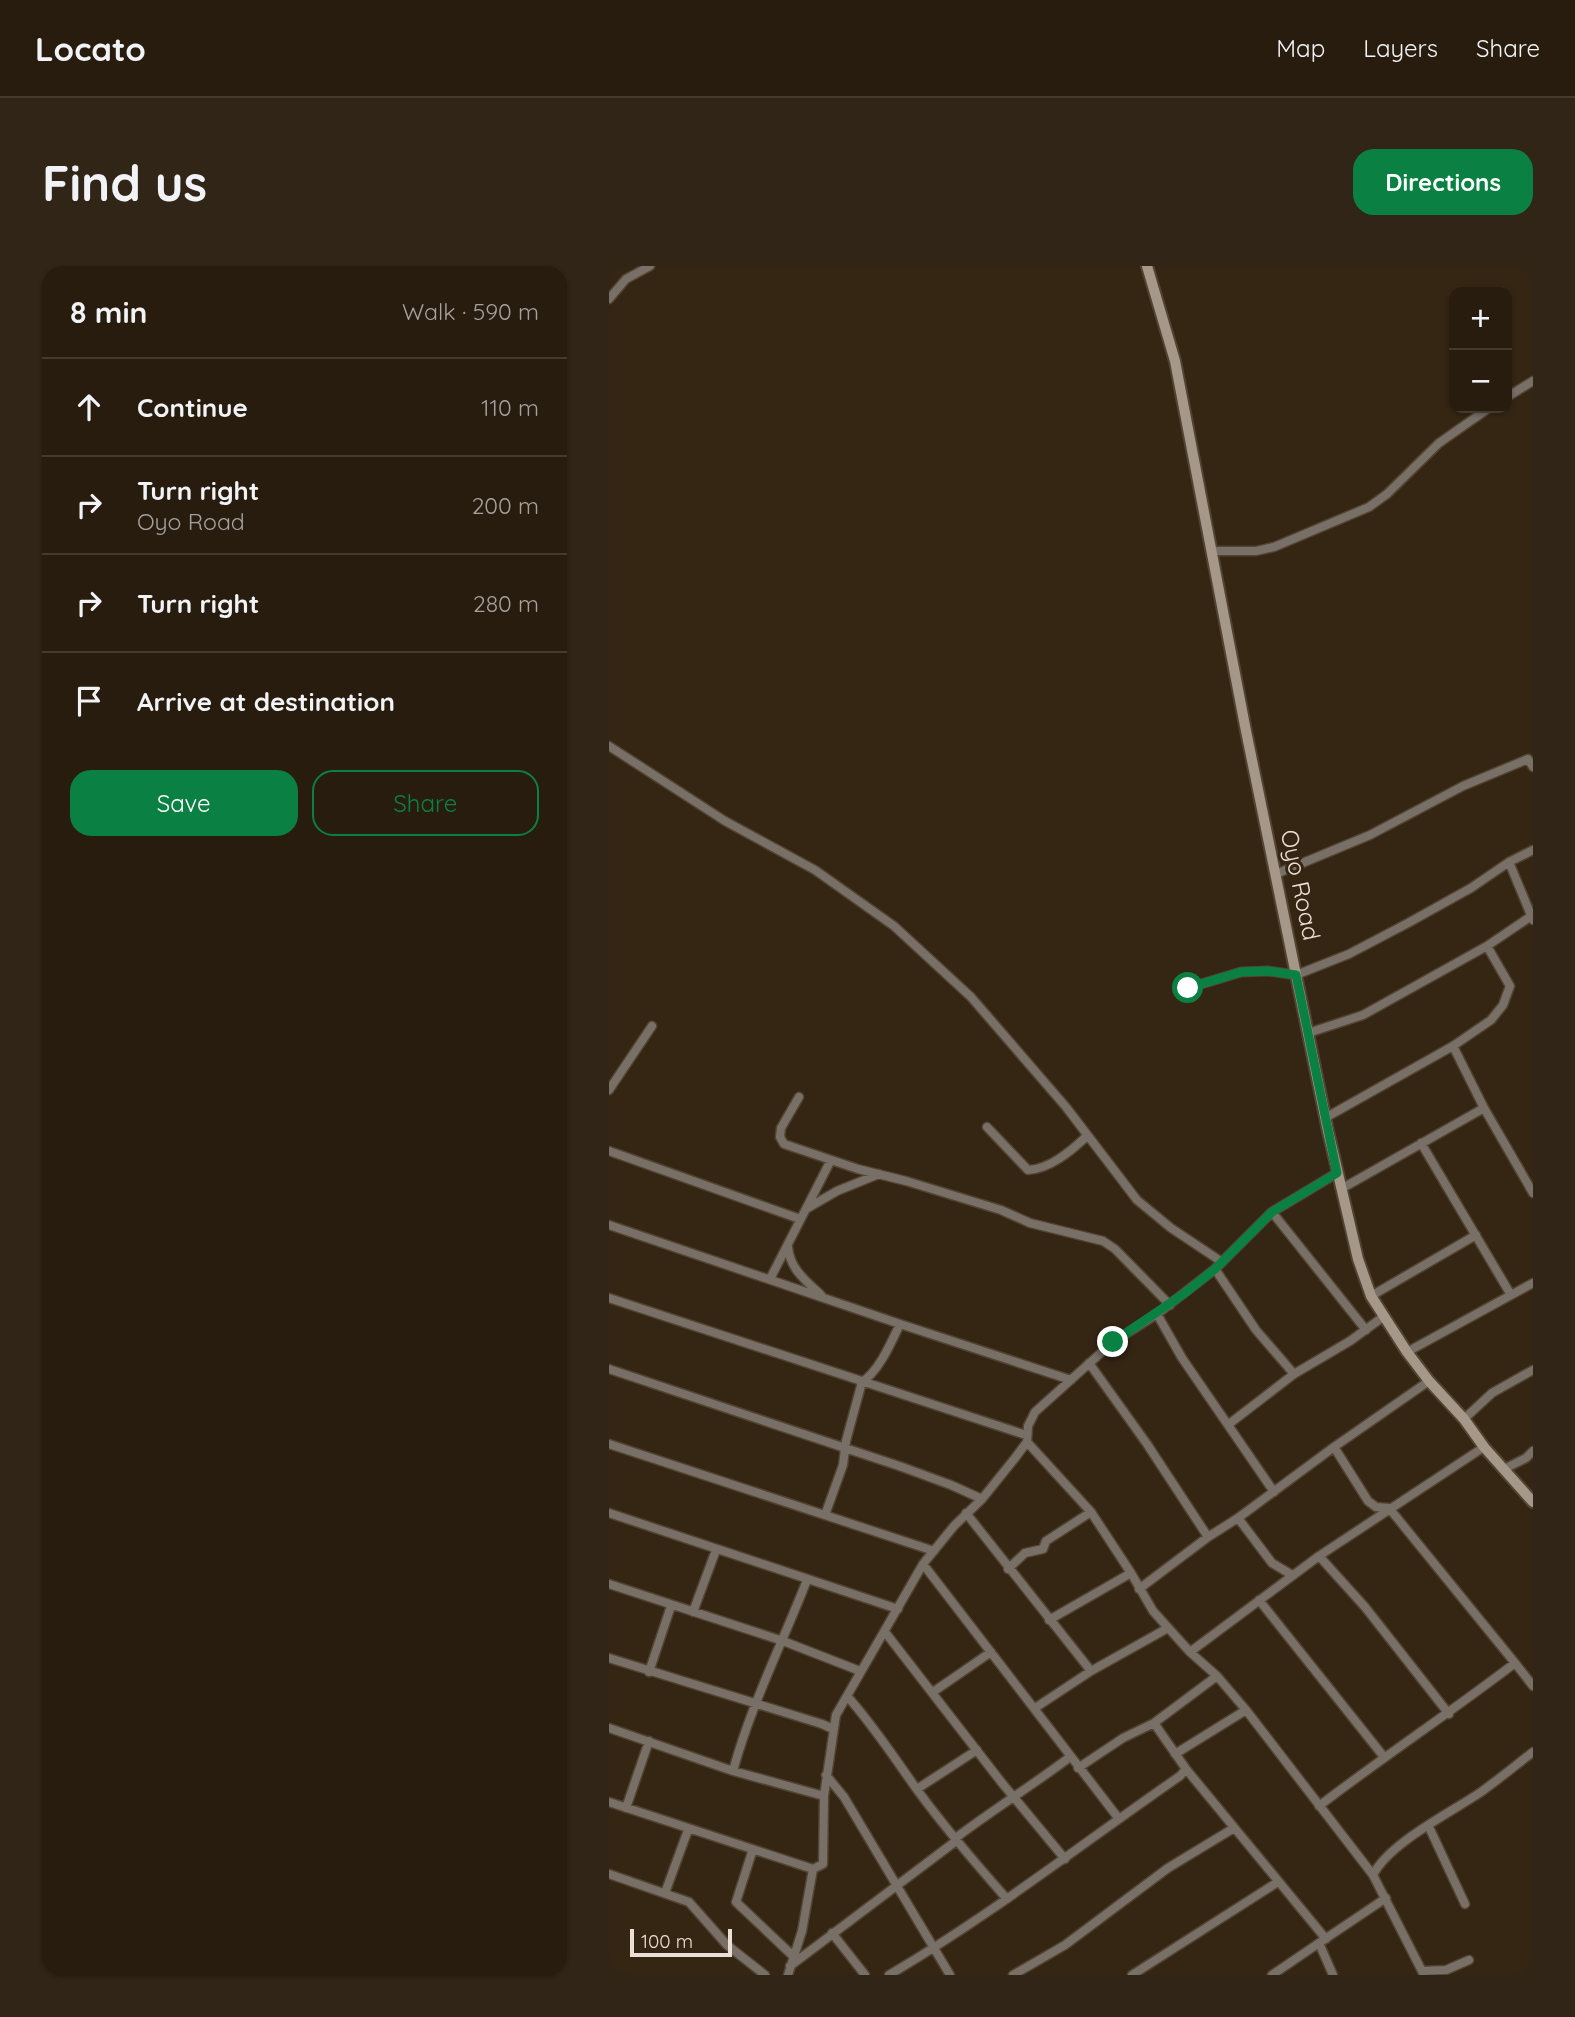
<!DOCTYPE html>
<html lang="en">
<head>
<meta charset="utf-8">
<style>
	body { margin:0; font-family:Quicksand,sans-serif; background:#302517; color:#f1f3f6 }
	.controls { position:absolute; right:21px; top:21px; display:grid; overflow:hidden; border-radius:14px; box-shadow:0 2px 5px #0004 }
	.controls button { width:63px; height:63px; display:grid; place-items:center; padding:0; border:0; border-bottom:2px solid #443a2e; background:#281c0e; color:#f1f3f6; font:35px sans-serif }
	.scale { position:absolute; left:21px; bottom:18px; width:102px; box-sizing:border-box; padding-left:7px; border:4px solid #eadfd4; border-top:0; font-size:19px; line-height:24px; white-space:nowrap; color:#eadfd4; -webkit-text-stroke:5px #352613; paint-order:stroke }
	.stop { position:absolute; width:21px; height:21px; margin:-16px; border:5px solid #0b8043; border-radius:50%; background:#fff }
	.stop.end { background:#0b8043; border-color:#fff; box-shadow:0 2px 7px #0008 }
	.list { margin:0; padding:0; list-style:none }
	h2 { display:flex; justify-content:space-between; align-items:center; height:91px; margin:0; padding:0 28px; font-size:30px }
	h2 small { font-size:23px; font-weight:400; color:#a5a19e }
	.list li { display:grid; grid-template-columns:46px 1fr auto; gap:21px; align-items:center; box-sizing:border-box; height:98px; padding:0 28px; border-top:2px solid #443a2e }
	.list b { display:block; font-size:26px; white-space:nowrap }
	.list p { margin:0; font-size:23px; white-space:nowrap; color:#a5a19e }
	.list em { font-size:23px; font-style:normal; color:#a5a19e }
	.actions { display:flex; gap:14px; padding:21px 28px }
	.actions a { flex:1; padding:16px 0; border:2px solid #0b8043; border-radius:21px; text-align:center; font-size:24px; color:#0b8043 }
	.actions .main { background:#0b8043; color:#fff }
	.icon { flex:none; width:38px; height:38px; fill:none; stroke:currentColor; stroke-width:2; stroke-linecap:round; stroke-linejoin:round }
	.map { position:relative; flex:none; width:924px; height:1709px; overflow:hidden; border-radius:21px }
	header { display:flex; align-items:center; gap:42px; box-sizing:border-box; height:98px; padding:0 35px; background:#281c0e; border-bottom:2px solid #443a2e }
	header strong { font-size:33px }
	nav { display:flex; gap:38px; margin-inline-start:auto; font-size:24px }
	.intro { display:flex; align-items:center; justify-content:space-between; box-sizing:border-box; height:168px; padding:0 42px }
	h1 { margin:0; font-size:49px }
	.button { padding:18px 32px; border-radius:21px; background:#0b8043; color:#fff; font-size:24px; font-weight:700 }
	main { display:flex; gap:42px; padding:0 42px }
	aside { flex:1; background:#281c0e; border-radius:21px; box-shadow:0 2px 5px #0004 }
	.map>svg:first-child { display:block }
</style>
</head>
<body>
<header>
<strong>Locato</strong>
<nav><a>Map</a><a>Layers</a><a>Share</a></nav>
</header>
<div class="intro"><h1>Find us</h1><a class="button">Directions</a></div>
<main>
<aside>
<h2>8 min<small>Walk · 590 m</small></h2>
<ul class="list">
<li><svg class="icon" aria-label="ahead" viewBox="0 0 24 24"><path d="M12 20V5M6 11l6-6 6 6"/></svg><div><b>Continue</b></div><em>110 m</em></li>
<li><svg class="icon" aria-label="right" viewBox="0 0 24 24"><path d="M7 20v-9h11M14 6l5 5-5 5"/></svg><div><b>Turn right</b><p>Oyo Road</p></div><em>200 m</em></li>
<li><svg class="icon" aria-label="right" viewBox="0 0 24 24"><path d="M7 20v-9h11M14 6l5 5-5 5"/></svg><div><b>Turn right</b></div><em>280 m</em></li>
<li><svg class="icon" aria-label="arrive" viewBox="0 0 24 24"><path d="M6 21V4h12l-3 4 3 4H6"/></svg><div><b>Arrive at destination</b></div></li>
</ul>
<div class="actions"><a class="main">Save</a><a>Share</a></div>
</aside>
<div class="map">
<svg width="924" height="1709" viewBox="0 0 924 1709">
	<rect width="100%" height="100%" fill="#352613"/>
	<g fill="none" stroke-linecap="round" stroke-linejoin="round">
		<!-- street casing -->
		<g stroke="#524432" stroke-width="11">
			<path id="street" d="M0,33L17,13L41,0
				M898,131L924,115
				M602,285H647L665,281L760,241L778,228L830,177L880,142
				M0,480L116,555L206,604L285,660L362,731L457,841L528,934L562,962L613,996
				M900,596L924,654
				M667,608L761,569L854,520L919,493L924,501
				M579,722L632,706L659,705L687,709L740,688L799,657L862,622L900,596L924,584
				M699,767L754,749L878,680L921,651
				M844,780L875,842L924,927
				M0,824L43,760
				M190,831L172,862L171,871L175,878L249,903L297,915L392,944L421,957L494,975L506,983L561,1039
				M716,852L844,780L882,754L894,739L901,720L878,680
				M378,861L419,904C441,903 462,885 478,870
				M812,877L902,1029
				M0,885L191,953
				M732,923L875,842
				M197,943L228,925L270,908
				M663,946L757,1064
				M0,959L291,1058L462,1114
				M179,981C181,1003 196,1014 212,1029
				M606,1003L647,1064L685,1108
				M161,1013L222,894
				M762,1030L867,969
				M0,1032L417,1169
				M548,1048L573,1092L665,1226
				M798,1086L924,1017
				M480,1097L538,1178L599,1271
				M0,1103L293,1201L342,1219L373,1233
				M855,1153L883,1127L924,1104
				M620,1158L685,1108L741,1075L774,1051
				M418,1176L482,1246L522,1307L544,1345L581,1386L608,1410L637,1444L764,1609
				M0,1178L325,1285
				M725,1181L759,1235L767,1241L780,1242L906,1397
				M895,1203L917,1192L924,1185
				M0,1247L289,1343
				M357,1247L482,1405
				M216,1249L234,1199L237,1175L253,1116C270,1105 282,1077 291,1058
				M629,1252L663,1297L683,1309
				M710,1290L756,1341L840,1448
				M314,1298L507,1549
				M399,1303L416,1287L434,1283L437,1275L482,1246
				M0,1318L174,1375L251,1405
				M530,1323L599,1271L629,1252L725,1181L820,1115
				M650,1334L775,1491
				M84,1346L107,1284
				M440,1354L522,1307
				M276,1366L393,1517L456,1593
				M581,1386L710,1290L875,1181
				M0,1392L213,1458L224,1463
				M40,1406L62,1340
				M324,1426L382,1386
				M238,1430C265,1460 286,1493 309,1525C337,1563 367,1598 398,1633
				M426,1442L482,1405L559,1362
				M545,1457L577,1503L717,1673
				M0,1462L124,1505L215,1530
				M566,1488L637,1444
				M469,1502L514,1472L545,1457L608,1410
				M124,1505C142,1439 173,1378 198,1314
				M217,1509L235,1531L341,1709
				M308,1523L368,1484
				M0,1536L204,1603
				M710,1540C774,1491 842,1446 906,1397L924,1420
				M17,1542L40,1475
				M820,1561L856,1638
				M144,1583L127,1636L184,1690
				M0,1608L80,1636L118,1679L156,1709
				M56,1627L79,1564
				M223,1667L256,1709
				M181,1700L347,1575L348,1571C385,1543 424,1519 461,1491
				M813,1705L837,1704L860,1694
				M179,1709L193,1665L204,1603L214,1598L215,1530L227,1449L314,1298L345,1260L373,1233L406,1192L418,1176L419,1160L426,1146L504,1076L548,1048L606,1003L663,946L728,907
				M280,1709C382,1649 474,1577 571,1510L577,1503
				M404,1709L456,1679L559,1602L625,1562
				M523,1709L669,1616
				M663,1709L710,1677
				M724,1709L710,1677L777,1632
				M815,1709L764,1609C780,1577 841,1547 872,1526C890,1513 907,1499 924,1486"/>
		</g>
		<!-- secondary casing -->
		<g stroke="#524432" stroke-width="14">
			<path id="secondary" d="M538,0L566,95L637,465L719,865L749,993L762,1030L798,1086L820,1115L855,1153L875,1181L924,1236"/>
		</g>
		<!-- street -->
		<use href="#street" stroke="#787067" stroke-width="8"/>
		<!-- secondary -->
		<use href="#secondary" stroke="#a59889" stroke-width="10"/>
	</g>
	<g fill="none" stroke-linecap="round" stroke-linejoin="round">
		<!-- route -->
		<path stroke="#0b8043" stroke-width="9" d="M504,1076L576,1027L606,1003L663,946L728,907L687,709L659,705L632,706L579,722"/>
	</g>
	<g text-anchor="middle" stroke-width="6" stroke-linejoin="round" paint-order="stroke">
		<!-- street labels -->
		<g font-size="24" fill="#eadfd4" stroke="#352613">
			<text transform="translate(691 619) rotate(78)" y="8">Oyo Road</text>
		</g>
	</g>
</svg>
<div class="controls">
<button>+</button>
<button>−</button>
</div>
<div class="scale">100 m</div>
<div class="stop" style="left:579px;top:722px"></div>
<div class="stop end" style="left:504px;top:1076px"></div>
</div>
</main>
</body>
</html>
